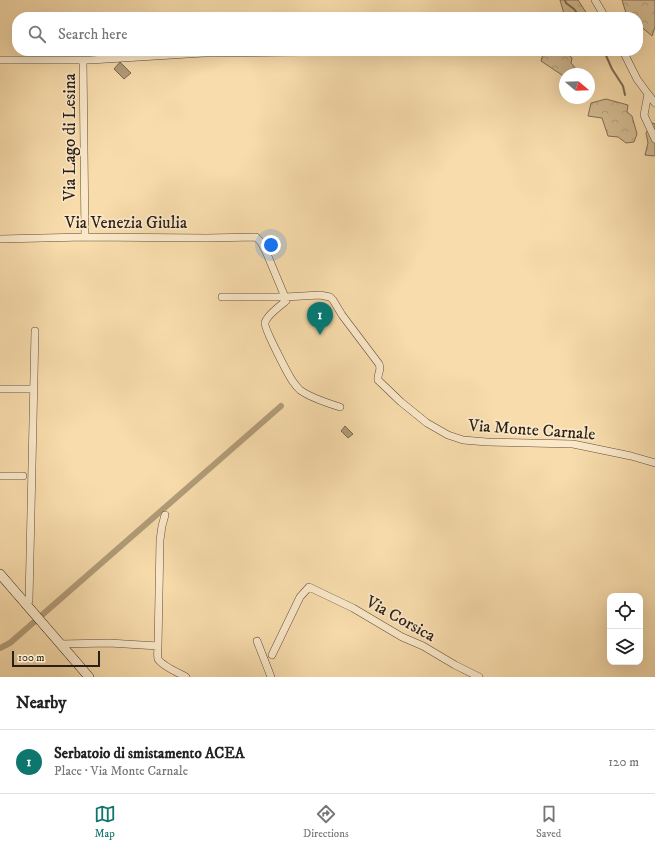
<!DOCTYPE html>
<html lang="en">
<head>
<meta charset="utf-8">
<style>
	body { margin:0; font-family:"IM FELL DW Pica",serif; background:#f2f2f2; color:#222 }
	.controls { position:absolute; right:12px; bottom:12px; display:grid; overflow:hidden; border-radius:8px; box-shadow:0 4px 16px #0002 }
	.controls button { width:36px; height:36px; display:grid; place-items:center; padding:0; border:0; border-bottom:1px solid #e0e0e0; background:#fff; color:#222; font:20px sans-serif }
	.compass { position:absolute; left:559px; top:68px; width:36px; height:36px; border-radius:50%; background:#fff; box-shadow:0 4px 16px #0002; rotate:109deg }
	.scale { position:absolute; left:12px; bottom:10px; width:88px; box-sizing:border-box; padding-left:4px; border:2px solid #2a1f17; border-top:0; font-size:11px; line-height:14px; white-space:nowrap; color:#2a1f17; -webkit-text-stroke:3px #fae8c9; paint-order:stroke }
	.you { position:absolute; left:271px; top:245px; width:14px; height:14px; margin:-10px; border:3px solid #fff; border-radius:50%; background:#1a73e8; box-shadow:0 0 0 6px #1a73e833 }
	.badge { display:grid; place-items:center; width:26px; height:26px; border-radius:50%; background:#0f766e; color:#fff; font-size:13px; font-weight:700 }
	.pin { position:absolute; translate:-50% -33px; filter:drop-shadow(0 1px 2px #0008) }
	.pin::after { content:''; position:absolute; top:21px; width:14px; height:12px; background:inherit; clip-path:polygon(0 0,100% 0,50% 100%) }
	.list { margin:0; padding:0; list-style:none }
	h2 { display:flex; justify-content:space-between; align-items:center; height:52px; margin:0; padding:0 16px; font-size:17px }
	h2 small { font-size:13px; font-weight:400; color:#767676 }
	.list li { display:grid; grid-template-columns:26px 1fr auto; gap:12px; align-items:center; box-sizing:border-box; height:64px; padding:0 16px; border-top:1px solid #e0e0e0 }
	.list b { display:block; font-size:15px; white-space:nowrap }
	.list p { margin:0; font-size:13px; white-space:nowrap; color:#767676 }
	.list em { font-size:13px; font-style:normal; color:#767676 }
	.icon { flex:none; width:22px; height:22px; fill:none; stroke:currentColor; stroke-width:2; stroke-linecap:round; stroke-linejoin:round }
	.map { position:relative; flex:none; width:655px; height:677px; overflow:hidden }
	.search { position:absolute; background:#fff; box-shadow:0 4px 16px #0002; left:12px; right:12px; top:12px; height:44px; display:flex; align-items:center; gap:10px; box-sizing:border-box; padding:0 14px; border-radius:16px; color:#767676; font-size:15px }
	.sheet { height:116px; background:#fff }
	nav { display:flex; justify-content:space-around; align-items:center; box-sizing:border-box; height:56px; border-top:1px solid #e0e0e0; background:#fff; font-size:11px; color:#767676 }
	nav a { display:grid; justify-items:center; gap:2px }
	nav .on { color:#0f766e }
	.map>svg:first-child { display:block }
</style>
</head>
<body>
<div class="map">
<svg width="655" height="677" viewBox="0 0 655 677">
	<defs>
		<pattern id="grass-tufts" width="24" height="20" patternUnits="userSpaceOnUse"><rect width="24" height="20" fill="#d5bc93"/><path d="M3 7l-1-3M5 7V3M7 7l1-3M15 17l-1-3M17 17v-4M19 17l1-3" fill="none" stroke="#b7a17e"/></pattern>
		<pattern id="forest-crowns" width="20" height="18" patternUnits="userSpaceOnUse"><rect width="20" height="18" fill="#d5bc93"/><path d="M2 6a3 3 0 1 1 6 0M12 15a3 3 0 1 1 6 0" fill="none" stroke="#b7a17e"/></pattern>
	</defs>
	<rect width="100%" height="100%" fill="#f8dcac"/>
	<filter id="stains"><feTurbulence type="fractalNoise" baseFrequency=".005" numOctaves="4"/><feColorMatrix values="0 0 0 0 .2 0 0 0 0 .09 0 0 0 0 .02 0 0 0 .5 -.17"/></filter>
	<radialGradient id="worn" r=".72"><stop offset=".6" stop-color="#630" stop-opacity="0"/><stop offset="1" stop-color="#630" stop-opacity=".3"/></radialGradient>
	<!-- grass -->
	<path fill="url(#grass-tufts)" stroke="#806e55" d="M560,0H578L589,17H565Z"/>
	<!-- forest -->
	<path fill="url(#forest-crowns)" stroke="#806e55" d="M622,0H655V27L652,36L638,24V17H630L626,13Z
		M502,13H519L535,17H502Z
		M544,51H564L572,58L571,63L576,69L574,74H565V77L541,61Z
		M606,99L628,105L627,112L632,116L637,134L634,142L626,143L618,137L608,136L602,118L588,116L591,103Z
		M652,123L655,124V155L654,156L645,155L648,143L646,133Z"/>
	<!-- water -->
	<path fill="#b29c79" stroke="#7c6a52" d="M120,62L131,73L124,79L114,69Z
		M345,426L353,434L348,438L341,431Z"/>
	<g fill="none" stroke-linecap="round" stroke-linejoin="round">
		<!-- stream -->
		<path stroke="#7c6a52" stroke-width="2" d="M565,0L566,3L574,9L580,17
			M604,51L612,69L623,86L625,95"/>
		<!-- canal -->
		<path stroke="#b29c79" stroke-width="6" d="M0,648L10,643L281,406"/>
		<!-- street casing -->
		<g stroke="#5e4e3c" stroke-width="8">
			<path id="street" d="M595,0L605,17
				M623,51L637,79L648,94L644,115L655,139
				M0,60H90L204,53L395,51
				M83,60L85,237
				M648,94L655,103
				M0,239L85,237L207,238L256,237L261,242L267,254L285,297L320,295L330,297L333,300L342,315L379,364C382,371 377,373 378,380L401,402L427,423L448,435L463,440L487,442L573,444L631,456L655,463
				M222,297H285
				M286,301C281,305 266,316 265,323C264,328 289,377 294,383C296,386 298,388 300,390C311,398 327,403 340,407
				M0,389H34
				M0,476H23
				M25,604L29,601L35,331
				M257,641L271,677
				M60,644L109,643L158,646C158,649 157,655 158,659C162,666 179,673 186,677
				M158,646L160,540L162,526L165,515
				M272,655L300,597L309,587L353,608L402,637L423,646L455,665L479,677"/>
		</g>
		<!-- secondary casing -->
		<g stroke="#2a1f17" stroke-width="10">
			<path id="secondary" d="M0,574L89,677"/>
		</g>
		<!-- street -->
		<use href="#street" stroke="#fae8c9" stroke-width="7"/>
		<!-- secondary -->
		<use href="#secondary" stroke="#fae8c9" stroke-width="9"/>
	</g>
	<g text-anchor="middle" stroke-width="3.5" stroke-linejoin="round" paint-order="stroke">
		<!-- street labels -->
		<g font-size="17" fill="#2a1f17" stroke="#fae8c9">
			<text transform="translate(69 137) rotate(-90)" y="6">Via Lago di Lesina</text>
			<text x="126" y="228">Via Venezia Giulia</text>
			<text transform="translate(532 429) rotate(4)" y="6">Via Monte Carnale</text>
			<text transform="translate(401 618) rotate(29)" y="6">Via Corsica</text>
		</g>
	</g>
	<rect width="100%" height="100%" filter="url(#stains)"/>
	<rect width="100%" height="100%" fill="url(#worn)"/>
</svg>
<div class="controls">
<button><svg class="icon" aria-label="locate" viewBox="0 0 24 24"><circle cx="12" cy="12" r="6"/><path d="M12 2v4M12 18v4M2 12h4M18 12h4"/></svg></button>
<button><svg class="icon" aria-label="layers" viewBox="0 0 24 24"><path d="M12 4l9 5-9 5-9-5zM3 14l9 5 9-5"/></svg></button>
</div>
<svg class="compass" viewBox="-18 -18 36 36"><path d="M0-13l5 13h-10z" fill="#e53935"/><path d="M0 13l5-13h-10z" fill="#767676"/></svg>
<div class="scale">100 m</div>
<div class="you"></div>
<div class="pin badge" style="left:320px;top:335px">1</div>
<div class="search"><svg class="icon" aria-label="search" viewBox="0 0 24 24"><circle cx="10" cy="10" r="6"/><path d="M15 15l6 6"/></svg>Search here</div>
</div>
<section class="sheet">
<h2>Nearby<small></small></h2>
<ul class="list">
<li><span class="badge">1</span><div><b>Serbatoio di smistamento ACEA</b><p>Place · Via Monte Carnale</p></div><em>120 m</em></li>
</ul>
</section>
<nav>
<a class="on"><svg class="icon" aria-label="map" viewBox="0 0 24 24"><path d="M3 6l6-2 6 2 6-2v14l-6 2-6-2-6 2zM9 4v14M15 6v14"/></svg>Map</a>
<a><svg class="icon" aria-label="directions" viewBox="0 0 24 24"><path d="M12 3l9 9-9 9-9-9zM9 14v-3h6M13 9l2 2-2 2"/></svg>Directions</a>
<a><svg class="icon" aria-label="saved" viewBox="0 0 24 24"><path d="M7 4h10v16l-5-4-5 4z"/></svg>Saved</a>
</nav>
</body>
</html>
